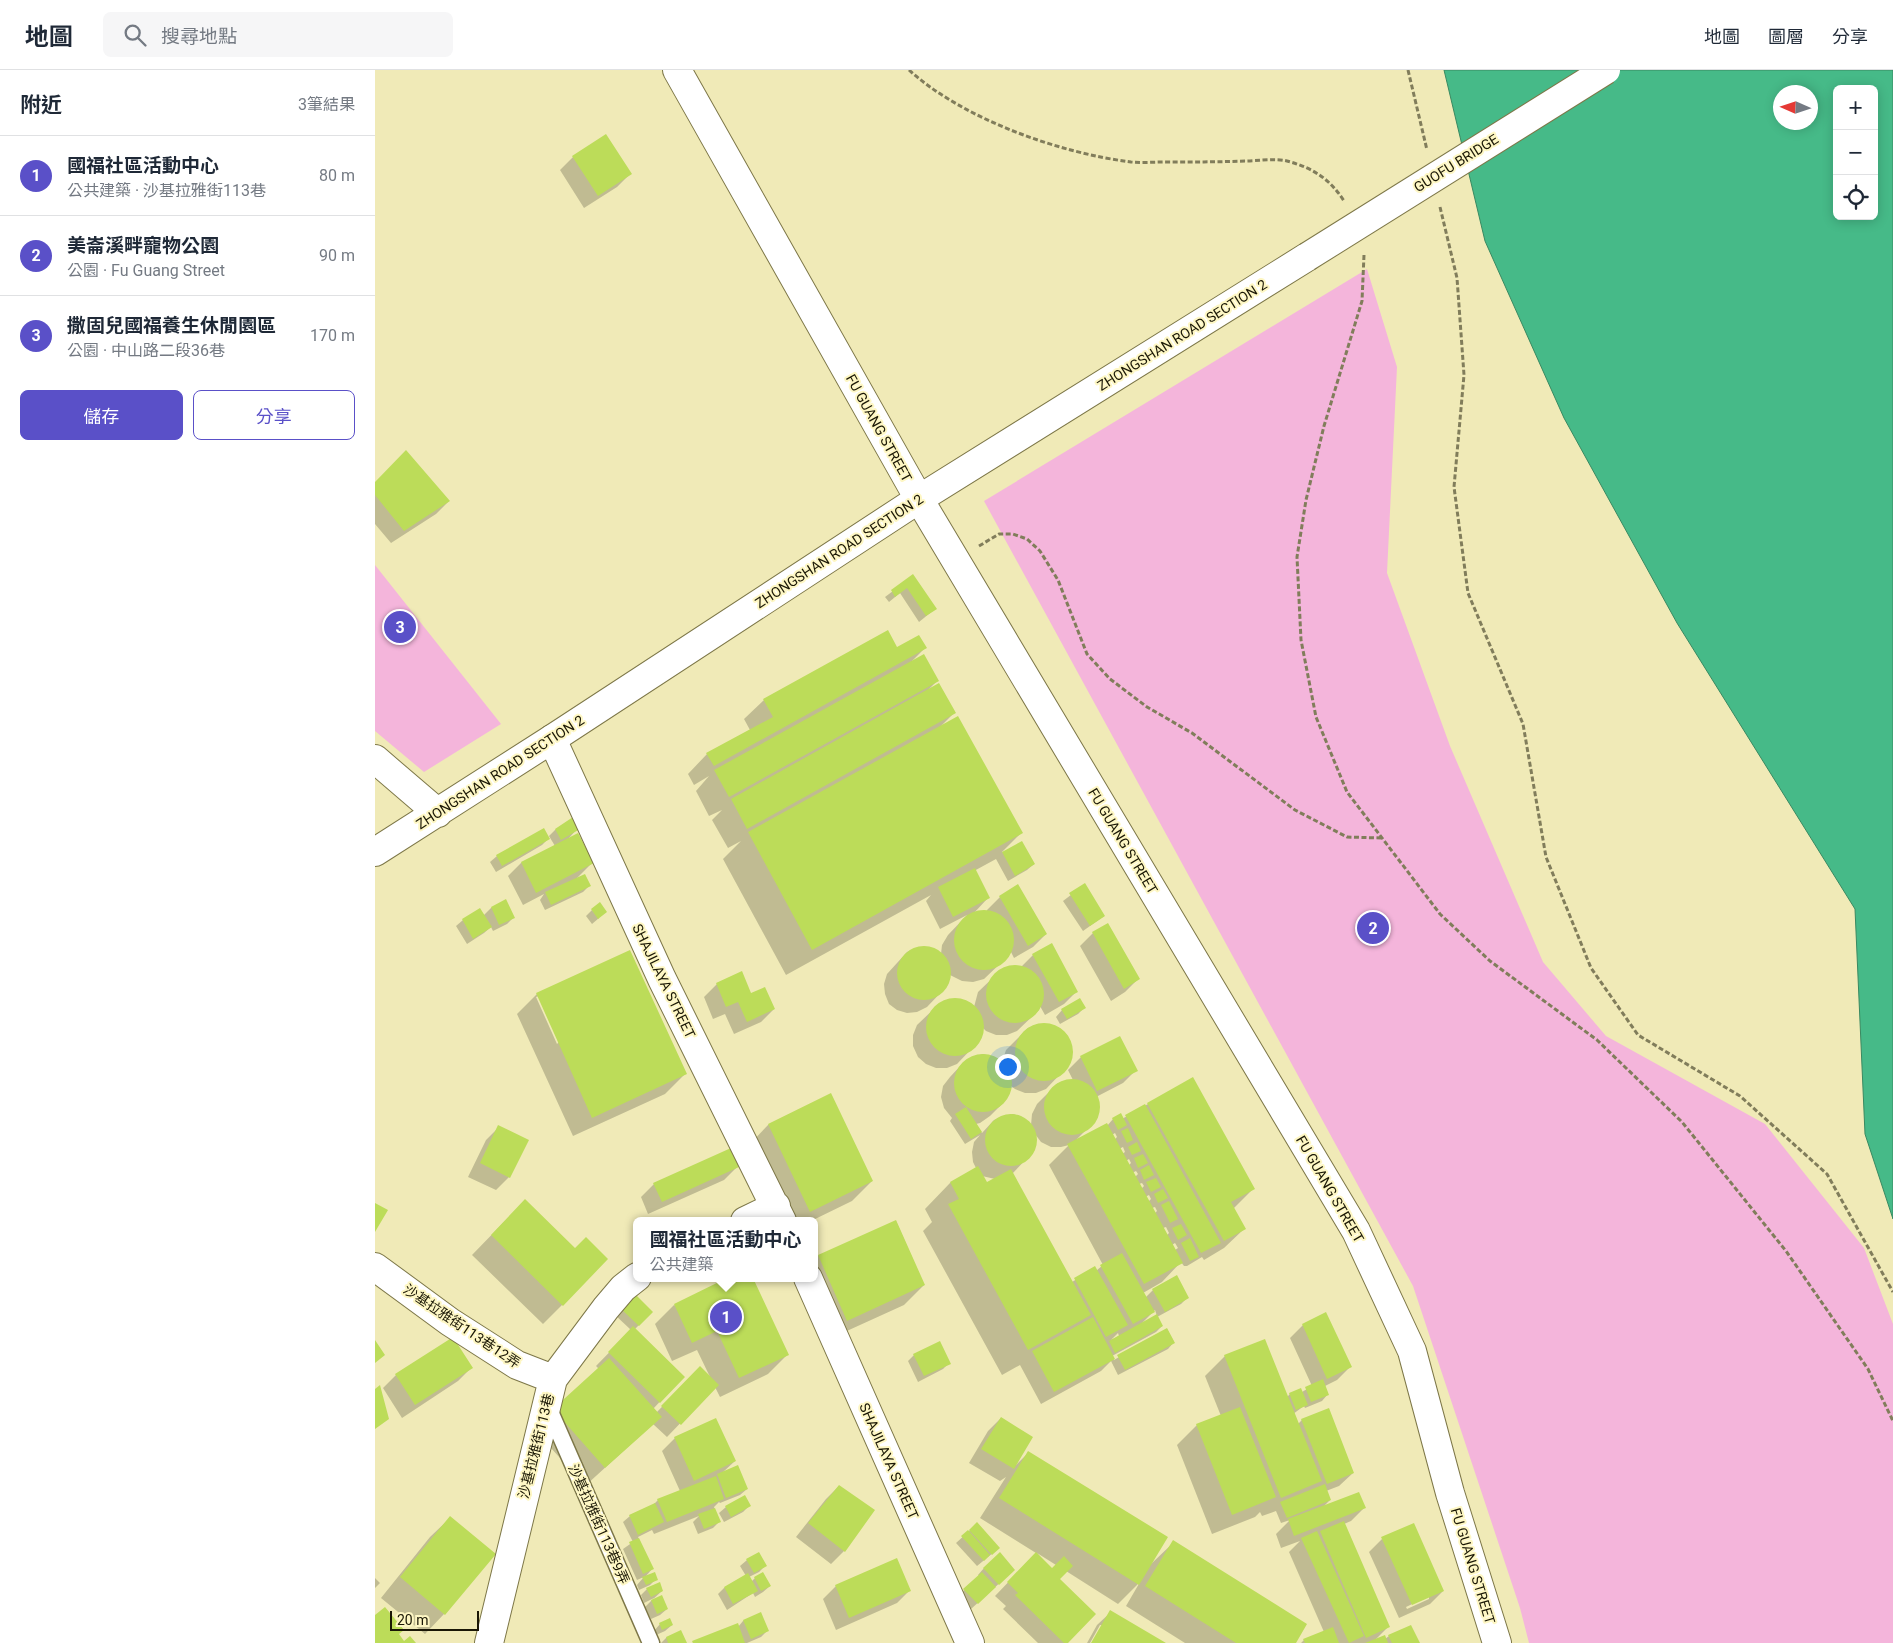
<!DOCTYPE html>
<html lang="zh-TW">
<head>
<meta charset="utf-8">
<style>
	body { margin:0; font-family:Roboto,"Noto Sans TC",sans-serif; background:#f6f6f7; color:#1f2937 }
	.controls { position:absolute; right:15px; top:15px; display:grid; overflow:hidden; border-radius:8px; box-shadow:0 2px 12px #0003 }
	.controls button { width:45px; height:45px; display:grid; place-items:center; padding:0; border:0; border-bottom:1px solid #e0e1e3; background:#fff; color:#1f2937; font:25px sans-serif }
	.compass { position:absolute; left:1398px; top:15px; width:45px; height:45px; border-radius:50%; background:#fff; box-shadow:0 2px 12px #0003; rotate:273deg }
	.scale { position:absolute; left:15px; bottom:12px; width:89px; box-sizing:border-box; padding-left:5px; border:2px solid #1a1705; border-top:0; font-size:14px; line-height:18px; white-space:nowrap; color:#1a1705; -webkit-text-stroke:4px #fef7c4; paint-order:stroke }
	.you { position:absolute; left:632px; top:996px; width:18px; height:18px; margin:-12px; border:4px solid #fff; border-radius:50%; background:#1a73e8; box-shadow:0 0 0 8px #1a73e833 }
	.badge { display:grid; place-items:center; width:32px; height:32px; border-radius:50%; background:#5a50c8; color:#fff; font-size:16px; font-weight:700 }
	.pin { position:absolute; translate:-50% -50%; border:2px solid #fff; box-shadow:0 1px 5px #0006 }
	.popup { position:absolute; left:258px; top:1147px; width:185px; height:65px; box-sizing:border-box; display:grid; place-content:center; border-radius:8px; background:#fff; filter:drop-shadow(0 1px 4px #0005); font-size:16px; white-space:nowrap; color:#747a83 }
	.popup b { font-size:19px; color:#1f2937 }
	.popup::after { content:''; position:absolute; left:50%; top:100%; margin-left:-10px; border:10px solid transparent; border-top-color:#fff }
	.list { margin:0; padding:0; list-style:none }
	h2 { display:flex; justify-content:space-between; align-items:center; height:65px; margin:0; padding:0 20px; font-size:21px }
	h2 small { font-size:16px; font-weight:400; color:#747a83 }
	.list li { display:grid; grid-template-columns:32px 1fr auto; gap:15px; align-items:center; box-sizing:border-box; height:80px; padding:0 20px; border-top:1px solid #e0e1e3 }
	.list b { display:block; font-size:19px; white-space:nowrap }
	.list p { margin:0; font-size:16px; white-space:nowrap; color:#747a83 }
	.list em { font-size:16px; font-style:normal; color:#747a83 }
	.actions { display:flex; gap:10px; padding:15px 20px }
	.actions a { flex:1; padding:11px 0; border:1px solid #5a50c8; border-radius:8px; text-align:center; font-size:18px; color:#5a50c8 }
	.actions .main { background:#5a50c8; color:#fff }
	.icon { flex:none; width:28px; height:28px; fill:none; stroke:currentColor; stroke-width:2; stroke-linecap:round; stroke-linejoin:round }
	.map { position:relative; flex:none; width:1518px; height:1573px; overflow:hidden }
	header { display:flex; align-items:center; gap:30px; box-sizing:border-box; height:70px; padding:0 25px; background:#fff; border-bottom:1px solid #e0e1e3 }
	header strong { font-size:24px }
	nav { display:flex; gap:28px; margin-inline-start:auto; font-size:18px }
	.search { width:350px; height:45px; background:#f6f6f7; display:flex; align-items:center; gap:12px; box-sizing:border-box; padding:0 18px; border-radius:8px; color:#747a83; font-size:19px }
	main { display:flex }
	aside { flex:1; background:#fff }
	.map>svg:first-child { display:block }
</style>
</head>
<body>
<header>
<strong>地圖</strong>
<div class="search"><svg class="icon" aria-label="search" viewBox="0 0 24 24"><circle cx="10" cy="10" r="6"/><path d="M15 15l6 6"/></svg>搜尋地點</div>
<nav><a>地圖</a><a>圖層</a><a>分享</a></nav>
</header>
<main>
<aside>
<h2>附近<small>3筆結果</small></h2>
<ul class="list">
<li><span class="badge">1</span><div><b>國福社區活動中心</b><p>公共建築 · 沙基拉雅街113巷</p></div><em>80 m</em></li>
<li><span class="badge">2</span><div><b>美崙溪畔寵物公園</b><p>公園 · Fu Guang Street</p></div><em>90 m</em></li>
<li><span class="badge">3</span><div><b>撒固兒國福養生休閒園區</b><p>公園 · 中山路二段36巷</p></div><em>170 m</em></li>
</ul>
<div class="actions"><a class="main">儲存</a><a>分享</a></div>
</aside>
<div class="map">
<svg width="1518" height="1573" viewBox="0 0 1518 1573">
	<rect width="100%" height="100%" fill="#f0eab7"/>
	<!-- green -->
	<path fill="#f4b5db" d="M992,199L1022,297L1012,503L1075,676L1168,892L1231,966L1390,1054L1489,1178L1518,1254V1573H1154L1145,1538L1038,1216L609,431Z
		M0,495L126,654L49,702L0,661Z"/>
	<!-- water -->
	<path fill="#46ba88" stroke="#398961" fill-rule="evenodd" d="M1069,0H1518V1149L1490,1064L1480,839L1302,553L1189,348L1110,171ZM1462,19H1499V146H1462ZM1406,22H1436V52H1406Z"/>
	<!-- shadow -->
	<path fill="#0003" fill-rule="evenodd" d="M198,87L255,104L242,117L209,138L185,100Z
		M0,413L74,431L61,444L16,473L0,454Z
		M538,506L560,539L544,552L525,523L514,532L510,527Z
		M550,578L537,591L563,610L553,620L579,643L566,656L646,763L627,782L659,794L652,800L633,811L621,789L599,801L613,828L598,844L606,841L612,842V840L625,827L643,816L671,864L658,877L639,888L635,880L631,888L609,909L598,912L587,911L575,905L572,916L552,937L542,942L532,943L522,940L514,934L510,924L509,914L512,904L532,882L541,878L551,877L561,880L566,884L567,875L573,865L592,845L565,859L551,831L556,825L411,905L348,789L366,771L353,778L337,750L347,740L334,746L321,721L334,706L319,715L313,704L332,684L375,660L369,649L389,630L522,579Z
		M198,749L203,758L193,769L217,793L202,808L214,816L208,822L170,840L165,830L169,824L148,835L133,806L146,793L180,776L174,766L180,760Z
		M168,760L173,769L167,775L121,802L115,792L122,786Z
		M709,815L729,846L708,861L688,831Z
		M130,831L138,848L132,854L118,861L116,857L109,863L92,874L81,856L88,850L108,846L116,838Z
		M217,840L224,848L217,854L211,846Z
		M718,863L763,909L750,922L736,931L705,876Z
		M658,885L702,921L689,934L670,945L665,936L664,940L642,961L632,965H621L611,961L607,957V962L603,972L582,994L572,998H561L551,994L543,987L538,976V965L542,955L564,934L574,929H585L595,933L599,937L603,922L625,901L635,897H646Z
		M342,914L375,924L399,939L386,952L359,964L350,944L338,949L329,927Z
		M162,924L310,1004L290,1024L198,1066L142,944ZM164,926L184,972L182,974L161,927Z
		M709,938L703,944L685,954L681,947L687,940Z
		M663,954H674L684,958L692,965L696,976L697,987L692,997L671,1019L661,1023H650L640,1019L636,1016L634,1024L628,1033L615,1046L605,1053L601,1054L607,1063L619,1050L628,1046L638,1044L647,1047L656,1055L657,1044L662,1034L683,1013L698,1010L693,1000L706,987L761,1000L748,1013L721,1027L723,1033L722,1044L718,1053L701,1070L732,1056L738,1049H747L773,1034L878,1119L858,1139L869,1159L849,1178L829,1190L827,1187L812,1196H809L806,1192L787,1212L768,1223L770,1228L778,1220L812,1228L806,1234L782,1247L787,1256L781,1262L737,1286L739,1290L792,1259L799,1272L793,1279L743,1305L736,1291L726,1301L666,1334L645,1295L627,1305L548,1161L557,1152L550,1139L575,1113L601,1098L598,1092L597,1082L599,1072L605,1065L590,1074L575,1051L577,1048L569,1038L566,1027L568,1016L575,1007L588,993L598,987L608,984L619,987L627,992L631,980L653,958ZM740,1063L742,1067L739,1070L737,1065ZM660,1064L666,1072L676,1077H686L694,1075L674,1095L728,1195L721,1201L720,1198L697,1212L637,1104L658,1082L661,1072ZM748,1077L750,1082L747,1084L744,1079ZM754,1089L756,1093L753,1096L751,1091ZM761,1101L763,1104L760,1107L757,1103ZM607,1106L620,1109L612,1114ZM767,1113L769,1116L766,1119L764,1114ZM774,1125L776,1129L773,1132L770,1127ZM780,1137L782,1141L780,1143L777,1138ZM791,1157L794,1163L792,1165L788,1158ZM800,1173L803,1178L800,1180L797,1175ZM780,1240L782,1246L766,1254ZM743,1263L744,1266L736,1270Z
		M456,1025L497,1111L477,1131L436,1151H410L374,1075L393,1055Z
		M124,1057L134,1107L121,1120L93,1107L111,1070Z
		M362,1097L349,1110L273,1144L266,1127L279,1114Z
		M130,1151L199,1180L187,1235L168,1254L97,1185Z
		M521,1151L549,1215L529,1235L452,1270L440,1208V1190L443,1186Z
		M258,1224L277,1242L259,1260L308,1307L278,1339L281,1343L312,1311L336,1309L322,1280L297,1291L280,1254L299,1235L412,1285L393,1304L345,1327L340,1317L292,1367L278,1354L210,1416L159,1359L224,1299L221,1296L256,1260L239,1244Z
		M928,1255L975,1297L962,1310L950,1316L953,1324L947,1331L930,1338L929,1336L918,1344L923,1354L927,1350L978,1403L964,1416L951,1421L955,1430L947,1438H989L976,1451L969,1454L1013,1557L1000,1570L1010,1569L1014,1566L1043,1573H926L929,1570L949,1562L914,1482L925,1471L906,1478L901,1464L915,1450L906,1453L901,1441L887,1446L885,1442L880,1447L837,1464L802,1375L822,1355L846,1346L830,1306L850,1286L912,1327L915,1324L927,1322L937,1316L915,1268Z
		M77,1269L96,1298L83,1311L27,1348L8,1318L21,1305Z
		M539,1285L574,1293L568,1299L543,1312L533,1291Z
		M626,1348L641,1395L653,1383L776,1494L799,1472L919,1573H810L751,1536L765,1512L743,1534L691,1501L683,1509L691,1573H663L628,1539L631,1536L620,1526L661,1483L605,1448L631,1407L625,1411L594,1393L613,1361ZM662,1483L681,1495L677,1500Z
		M300,1368L360,1391L347,1403L372,1419L365,1425L345,1433L344,1432L339,1437L344,1452L338,1458L323,1464L318,1452L324,1446L279,1464L277,1460L263,1467L277,1499L271,1506L262,1510L248,1479L258,1472L248,1452L255,1446L278,1435L283,1430L305,1421L287,1381Z
		M464,1416L498,1440L469,1481L456,1494L421,1467L451,1429Z
		M374,1436L368,1442L349,1452L344,1443L351,1437Z
		M75,1448L119,1484L69,1544L50,1564L6,1528L55,1467Z
		M602,1454L624,1478L602,1496L581,1473Z
		M1007,1469L1068,1521L1055,1534L1024,1548L994,1482ZM1054,1526V1529L1032,1539L1031,1537Z
		M384,1483L390,1496L384,1502L374,1507L376,1512L380,1508L395,1516L388,1522L380,1527L378,1523L352,1540L343,1524L349,1518L371,1506L365,1496L372,1490Z
		M609,1498L639,1500L596,1539L583,1526L604,1506L603,1505Z
		M0,1508L5,1513L0,1518Z
		M268,1508L281,1509L275,1515L264,1520L262,1515Z
		M461,1516L535,1520L522,1533L461,1560L448,1529Z
		M272,1519L287,1521L277,1530L292,1539L285,1545L276,1549L270,1537L279,1528L269,1533L266,1525Z
		M736,1542L789,1573H718L728,1555H725L715,1573H712L722,1555Z
		M385,1544L392,1561L386,1567L372,1573H317L363,1557L368,1551Z
		M285,1554L297,1555L290,1561L281,1565L279,1561Z
		M306,1562L311,1573H286L291,1568Z"/>
	<!-- building -->
	<path fill="#bcdc59" d="M231,64L257,104L223,126L197,86Z
		M31,380L75,431L29,461L0,425V412Z
		M538,504L562,539L551,546L532,518L520,527L516,520Z
		M513,560L522,577L544,565L552,578L339,696L331,683L398,647L388,629Z
		M549,584L564,611L354,727L339,700Z
		M564,613L581,643L372,759L356,729Z
		M583,646L648,763L437,880L373,762Z
		M198,747L205,759L186,770L180,759Z
		M169,758L175,769L127,796L121,785Z
		M203,763L219,793L161,823L146,792Z
		M647,771L660,794L640,806L627,782Z
		M600,798L615,828L578,847L563,817Z
		M210,804L216,816L176,835L170,822Z
		M710,813L730,846L715,856L694,823Z
		M643,814L672,864L653,876L624,826Z
		M131,829L140,848L124,855L116,837Z
		M225,832L232,842L223,849L216,839Z
		M105,838L117,857L98,869L87,849Z
		M579 870a30 30 0 1 1 60 0a30 30 0 1 1-60 0Z
		M733,853L765,909L749,919L717,862Z
		M677,873L703,922L684,932L657,884Z
		M522 903a27 27 0 1 1 54 0a27 27 0 1 1-54 0Z
		M255,880L312,1004L217,1048L161,923Z
		M611 924a29 29 0 1 1 58 0a29 29 0 1 1-58 0Z
		M367,901L376,923L390,917L400,939L372,952L363,932L351,937L341,913Z
		M551 957a29 29 0 1 1 58 0a29 29 0 1 1-58 0Z
		M705,928L711,938L692,949L686,939Z
		M640 982a29 29 0 1 1 58 0a29 29 0 1 1-58 0Z
		M745,966L763,1001L722,1021L705,986Z
		M579 1013a29 29 0 1 1 58 0a29 29 0 1 1-58 0Z
		M818,1007L880,1119L856,1132L871,1159L849,1171L772,1033Z
		M669 1037a28 28 0 1 1 56 0a28 28 0 1 1-56 0Z
		M456,1023L498,1111L435,1142L393,1054Z
		M770,1034L846,1173L826,1183L750,1045Z
		M591,1037L607,1062L596,1069L580,1044Z
		M746,1043L752,1055L743,1060L737,1048Z
		M610 1070a26 26 0 1 1 52 0a26 26 0 1 1-52 0Z
		M732,1053L808,1193L769,1214L692,1074Z
		M123,1055L154,1070L135,1108L105,1093Z
		M753,1058L758,1070L752,1073L746,1061Z
		M762,1072L766,1081L757,1085L753,1077Z
		M356,1078L364,1097L287,1132L278,1113Z
		M768,1084L773,1093L763,1098L759,1088Z
		M774,1095L779,1105L769,1110L765,1100Z
		M603,1096L612,1112L636,1099L716,1245L653,1280L573,1134L584,1129L575,1112Z
		M781,1108L786,1117L776,1122L771,1112Z
		M788,1119L793,1128L783,1133L779,1124Z
		M150,1129L200,1178L211,1167L233,1189L188,1236L116,1165Z
		M794,1131L803,1149L795,1153L786,1135Z
		M0,1133L13,1140L0,1162Z
		M521,1150L550,1215L472,1251L443,1185Z
		M806,1154L812,1165L803,1170L797,1158Z
		M815,1168L824,1187L815,1191L806,1173Z
		M747,1183L780,1242L758,1254L725,1195Z
		M720,1196L753,1255L731,1267L699,1208Z
		M802,1205L814,1228L790,1242L777,1219Z
		M352,1208H378L414,1285L364,1308L342,1261L317,1273L299,1234Z
		M258,1222L278,1242L264,1256L244,1237Z
		M951,1242L977,1297L952,1309L927,1254Z
		M782,1244L788,1256L740,1283L734,1271Z
		M718,1247L740,1289L679,1322L657,1281Z
		M258,1256L310,1307L285,1333L233,1282Z
		M792,1258L800,1273L750,1300L742,1285Z
		M78,1267L98,1298L40,1335L20,1304Z
		M890,1269L947,1411L906,1428L849,1285Z
		M0,1270L10,1285L0,1293Z
		M565,1271L576,1294L549,1306L538,1284Z
		M234,1288L287,1347L230,1398L178,1339Z
		M325,1296L344,1315L306,1355L286,1336Z
		M948,1309L954,1325L936,1332L930,1317Z
		M5,1315L14,1349L0,1359V1319Z
		M926,1318L933,1335L921,1340L914,1323Z
		M865,1337L901,1427L857,1445L821,1354Z
		M954,1338L979,1403L952,1414L926,1349Z
		M626,1347L658,1367L639,1399L606,1379Z
		M341,1348L361,1391L319,1411L299,1367Z
		M653,1381L793,1467L764,1515L624,1428Z
		M363,1395L373,1419L351,1428L342,1404Z
		M341,1406L349,1429L292,1452L282,1429Z
		M950,1414L956,1430L912,1448L905,1432Z
		M464,1415L500,1440L470,1482L433,1453Z
		M984,1422L991,1438L919,1466L913,1449Z
		M370,1425L376,1436L356,1447L350,1436Z
		M280,1433L289,1452L263,1465L254,1445Z
		M340,1438L346,1452L329,1459L323,1444Z
		M75,1446L121,1484L70,1545L25,1507Z
		M969,1451L1015,1557L991,1568L945,1461Z
		M602,1452L625,1478L617,1485L594,1460Z
		M1039,1453L1069,1521L1037,1535L1006,1467Z
		M593,1460L615,1485L609,1491L586,1466Z
		M942,1461L989,1566L974,1573L926,1468Z
		M264,1468L279,1499L268,1504L254,1472Z
		M798,1470L932,1554L921,1573H861L770,1516Z
		M384,1482L392,1496L379,1503L371,1489Z
		M625,1482L640,1500L624,1515L608,1498Z
		M661,1482L677,1498L689,1486L698,1496L685,1509L721,1544L693,1573H689L640,1525L643,1523L632,1512Z
		M522,1488L536,1521L474,1548L460,1515Z
		M280,1502L283,1510L271,1515L267,1507Z
		M388,1502L396,1516L386,1521L379,1507Z
		M607,1502L621,1517L603,1534L588,1519Z
		M373,1503L383,1521L358,1534L349,1517Z
		M285,1512L288,1521L276,1527L271,1518Z
		M287,1525L293,1539L282,1544L276,1530Z
		M10,1537L29,1560L24,1564L29,1571L35,1566L41,1573H0V1545Z
		M735,1540L791,1573H716Z
		M386,1542L394,1561L376,1569L368,1550Z
		M295,1548L298,1555L287,1560L284,1553Z
		M363,1553L370,1573H318L317,1571Z
		M1036,1555L1045,1573H1017L1013,1565Z
		M958,1557L964,1573H930L928,1569Z
		M306,1560L312,1573H293L291,1567Z
		M1010,1565L1013,1573H990Z"/>
	<g fill="none" stroke-linecap="round" stroke-linejoin="round">
		<!-- lane casing -->
		<g stroke="#7d7748" stroke-width="19">
			<path id="lane" d="M173,1337L276,1573"/>
		</g>
		<!-- street casing -->
		<g stroke="#7d7748" stroke-width="30">
			<path id="street" d="M302,0L544,429L981,1161L1037,1281L1075,1423L1122,1573
				M177,669L287,909L407,1151
				M370,1151L401,1136
				M0,1197L75,1252L142,1295L178,1309
				M433,1208L595,1573
				M114,1573L178,1309L231,1238L248,1218L262,1207"/>
		</g>
		<!-- secondary casing -->
		<g stroke="#7d7748" stroke-width="30">
			<path id="secondary" d="M0,689L63,743
				M0,782L177,669L544,429L932,187"/>
		</g>
		<!-- path -->
		<path stroke="#817d5b" stroke-width="3" stroke-dasharray="5 2.5" stroke-linecap="butt" d="M534,0C588,49 684,83 756,92C767,93 779,92 790,92C817,92 843,92 870,91C883,91 900,88 912,91C938,98 955,109 969,131
			M1033,0L1052,80
			M1065,137L1082,208L1089,305L1079,417L1093,523L1148,654L1171,787L1216,898L1263,965L1365,1026L1452,1104L1518,1222
			M989,185L987,231L949,356L931,430L922,487L926,570L941,647L972,722L1065,844L1115,891L1222,970L1307,1052L1411,1181L1493,1299L1518,1351
			M604,476L624,464H638L652,469L665,481L683,510L712,584L735,609L772,637L817,663L920,740L972,767L1006,768"/>
		<!-- lane -->
		<use href="#lane" stroke="#fff" stroke-width="16"/>
		<!-- street -->
		<use href="#street" stroke="#fff" stroke-width="28"/>
		<!-- secondary -->
		<use href="#secondary" stroke="#fff" stroke-width="28"/>
		<!-- secondary-bridge casing -->
		<g stroke="#7d7748" stroke-width="30" stroke-linecap="butt">
			<path id="secondary-bridge" d="M932,187L1231,0"/>
		</g>
		<!-- secondary-bridge -->
		<use href="#secondary-bridge" stroke="#fff" stroke-width="28"/>
	</g>
	<g text-anchor="middle" stroke-width="4" stroke-linejoin="round" paint-order="stroke">
		<!-- street labels -->
		<g font-size="14" fill="#1a1705" stroke="#fef7c4">
			<text transform="translate(1081 93) rotate(-32)" y="5">GUOFU BRIDGE</text>
			<text transform="translate(807 265) rotate(-32)" y="5">ZHONGSHAN ROAD SECTION 2</text>
			<text transform="translate(504 358) rotate(61)" y="5">FU GUANG STREET</text>
			<text transform="translate(464 481) rotate(-33)" y="5">ZHONGSHAN ROAD SECTION 2</text>
			<text transform="translate(125 702) rotate(-33)" y="5">ZHONGSHAN ROAD SECTION 2</text>
			<text transform="translate(748 771) rotate(59)" y="5">FU GUANG STREET</text>
			<text transform="translate(289 911) rotate(64)" y="5">SHAJILAYA STREET</text>
			<text transform="translate(955 1119) rotate(60)" y="5">FU GUANG STREET</text>
			<text transform="translate(87 1256) rotate(34)" y="5">沙基拉雅街113巷12弄</text>
			<text transform="translate(161 1376) rotate(-76)" y="5">沙基拉雅街113巷</text>
			<text transform="translate(514 1391) rotate(66)" y="5">SHAJILAYA STREET</text>
			<text transform="translate(224 1454) rotate(66)" y="5">沙基拉雅街113巷9弄</text>
			<text transform="translate(1098 1496) rotate(73)" y="5">FU GUANG STREET</text>
		</g>
	</g>
</svg>
<div class="controls">
<button>+</button>
<button>−</button>
<button><svg class="icon" aria-label="locate" viewBox="0 0 24 24"><circle cx="12" cy="12" r="6"/><path d="M12 2v4M12 18v4M2 12h4M18 12h4"/></svg></button>
</div>
<svg class="compass" viewBox="-18 -18 36 36"><path d="M0-13l5 13h-10z" fill="#e53935"/><path d="M0 13l5-13h-10z" fill="#747a83"/></svg>
<div class="scale">20 m</div>
<div class="you"></div>
<div class="pin badge" style="left:351px;top:1247px">1</div>
<div class="popup"><b>國福社區活動中心</b>公共建築</div>
<div class="pin badge" style="left:998px;top:858px">2</div>
<div class="pin badge" style="left:25px;top:557px">3</div>
</div>
</main>
</body>
</html>
